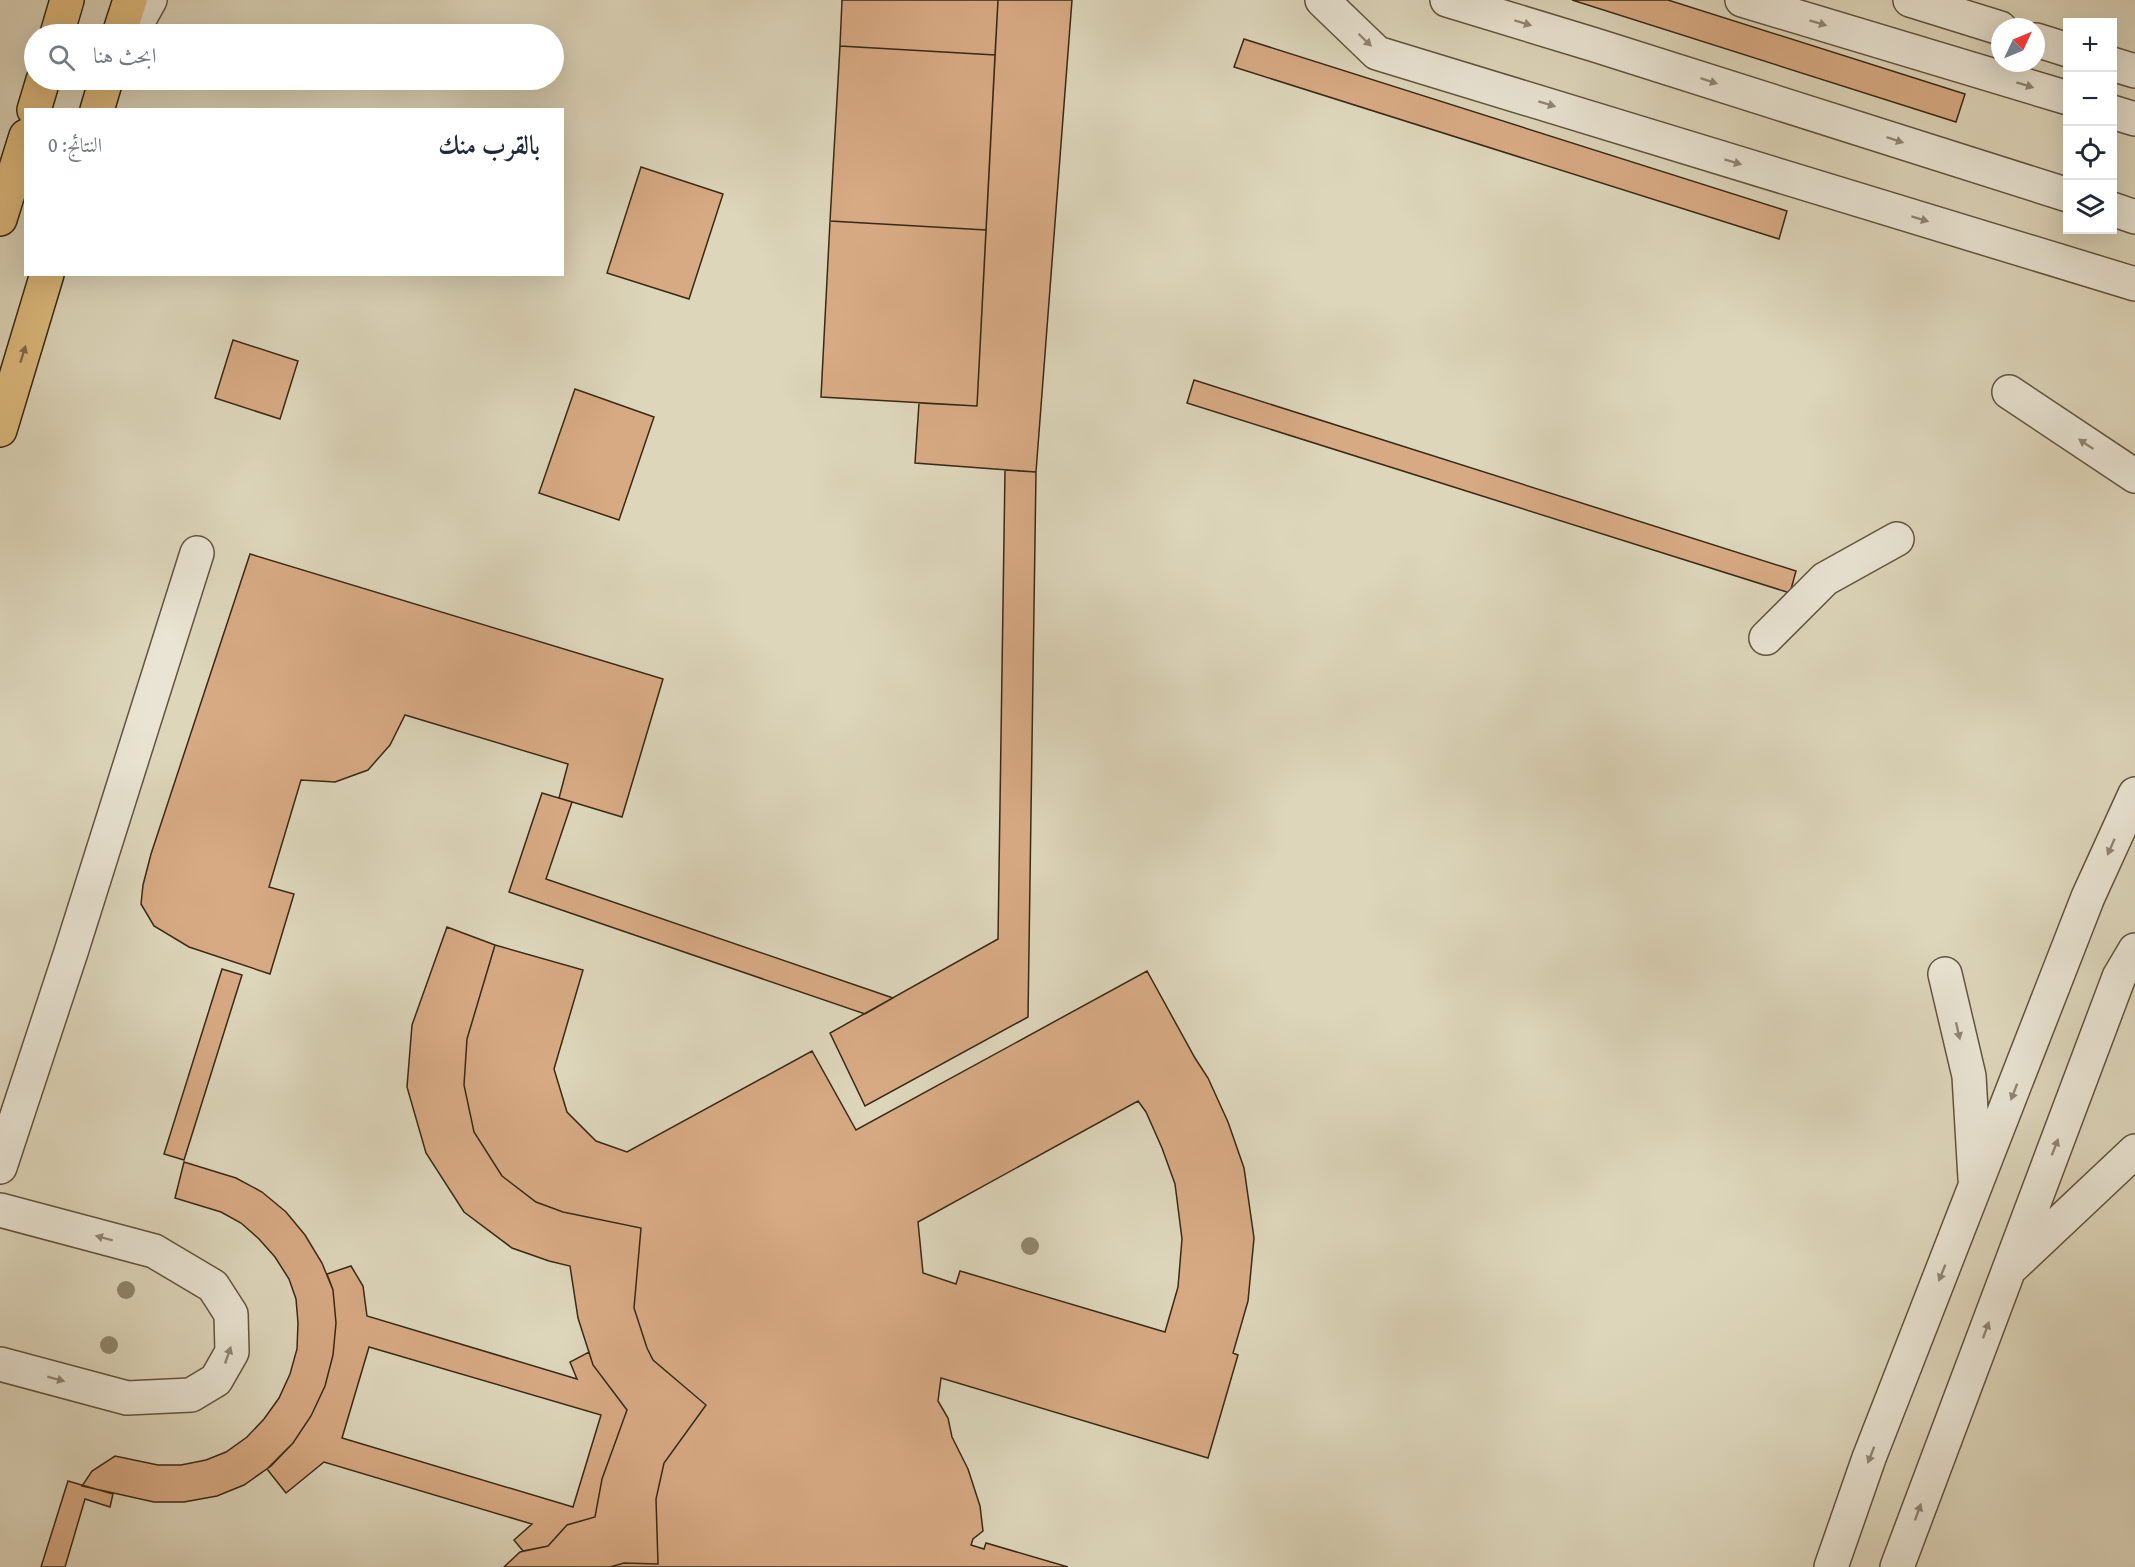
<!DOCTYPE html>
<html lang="ar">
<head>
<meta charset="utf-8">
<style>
	body { margin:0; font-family:"Gentium Book Plus",Amiri,serif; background:#f6f6f7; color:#1f2937; direction:rtl }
	.controls { position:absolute; right:18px; top:18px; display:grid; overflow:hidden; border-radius:0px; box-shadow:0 6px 24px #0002 }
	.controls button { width:54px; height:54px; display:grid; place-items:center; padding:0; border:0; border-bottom:2px solid #e0e1e3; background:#fff; color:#1f2937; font:30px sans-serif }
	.compass { position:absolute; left:1991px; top:18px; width:54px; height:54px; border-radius:50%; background:#fff; box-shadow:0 6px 24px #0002; rotate:46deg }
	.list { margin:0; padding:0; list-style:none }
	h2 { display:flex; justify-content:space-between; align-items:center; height:78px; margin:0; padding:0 24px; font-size:26px }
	h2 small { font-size:20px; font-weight:400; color:#747a83 }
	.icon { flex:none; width:33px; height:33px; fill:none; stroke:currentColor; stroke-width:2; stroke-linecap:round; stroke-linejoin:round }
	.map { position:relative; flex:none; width:2135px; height:1567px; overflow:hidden; direction:ltr }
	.search { position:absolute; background:#fff; box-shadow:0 6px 24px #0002; left:24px; top:24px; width:540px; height:66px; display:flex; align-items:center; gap:15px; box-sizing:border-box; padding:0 21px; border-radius:33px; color:#747a83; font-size:22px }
	.panel { position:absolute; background:#fff; box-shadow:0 6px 24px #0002; left:24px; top:108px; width:540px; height:168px; border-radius:0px; direction:rtl }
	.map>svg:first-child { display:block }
</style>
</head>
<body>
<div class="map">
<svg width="2135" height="1567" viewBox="0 0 2135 1567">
	<rect width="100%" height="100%" fill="#ddd6bb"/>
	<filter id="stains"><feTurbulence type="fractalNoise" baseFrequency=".00333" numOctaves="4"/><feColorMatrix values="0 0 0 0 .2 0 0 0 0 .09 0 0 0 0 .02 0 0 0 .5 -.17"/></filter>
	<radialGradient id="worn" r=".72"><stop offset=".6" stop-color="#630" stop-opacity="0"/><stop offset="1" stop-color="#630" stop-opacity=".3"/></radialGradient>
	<!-- building -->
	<path fill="#d7aa84" stroke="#392915" stroke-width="1.5" fill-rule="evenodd" d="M842,0H998L995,55L840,46Z
		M998,0H1072L1036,472L915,463L919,403L977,406Z
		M1572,0H1668L1965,94L1956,122Z
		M1244,39L1787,211L1779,239L1234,67Z
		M840,46L995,55L986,230L830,221Z
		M641,167L723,194L689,299L607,273Z
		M830,221L986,230L977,406L821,397Z
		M233,340L298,361L280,419L215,398Z
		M1194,380L1796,571L1790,593L1187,403Z
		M575,389L654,417L619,520L539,493Z
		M1005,470L1036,472L1028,1017L865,1106L830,1033L998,939Z
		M250,554L663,679L622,817L559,798L568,764L405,715L390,745L368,770L335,782L301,780L269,887L294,894L270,974L189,947L154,926L141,904L143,885L151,854Z
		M542,793L572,802L546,879L893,998L865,1014L509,892Z
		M447,927L495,945L467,1039L464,1085L474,1132L502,1176L536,1202L563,1212L641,1228L634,1308L647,1348L653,1360L706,1405L664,1463L656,1499L658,1564L624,1563L610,1567H504L520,1552L548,1546L567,1525L595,1517L602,1479L627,1410L593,1365L578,1318L570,1266L549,1261L512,1248L464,1212L426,1153L407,1087L412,1025Z
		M495,945L583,970L554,1069L567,1112L596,1141L627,1152L812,1051L856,1130L1147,971L1195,1058L1208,1078L1228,1122L1244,1168L1254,1238L1248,1301L1233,1353L1238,1355L1208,1458L941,1378L938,1401L948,1418L952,1437L968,1469L980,1506L983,1531L973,1539L971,1545L984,1549L986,1543L1068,1567H610L624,1563L658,1564L656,1499L664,1463L706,1405L653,1360L647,1348L634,1308L641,1228L563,1212L536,1202L502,1176L474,1132L464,1085L467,1039ZM1138,1101L1146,1112L1162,1148L1175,1184L1182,1239L1178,1287L1165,1332L960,1271L956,1284L923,1273L918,1222Z
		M222,969L242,975L184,1160L164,1154Z
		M184,1162L236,1178L262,1192L286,1212L305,1235L322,1263L333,1290L336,1323L333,1355L325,1386L311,1416L293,1443L271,1466L244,1485L217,1496L184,1502H154L82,1486L92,1471L115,1456L158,1465H181L206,1460L226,1452L247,1437L264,1419L279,1398L290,1374L297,1349L298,1323L296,1299L289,1279L275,1257L259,1239L241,1223L221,1212L175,1198Z
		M351,1266L363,1286L367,1316L577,1379L570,1362L589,1352L593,1365L627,1410L602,1479L595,1517L567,1525L548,1546L523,1551L514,1540L532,1524L324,1462L286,1493L267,1469L293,1443L311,1416L325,1386L333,1355L336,1323L333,1290L327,1274ZM369,1347L601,1415L573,1507L342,1438Z
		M68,1481L113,1494L110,1507L85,1499L65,1567H41Z"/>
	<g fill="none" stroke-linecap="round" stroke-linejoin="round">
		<!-- minor casing -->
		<g stroke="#62543e" stroke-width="36">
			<path id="minor" d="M1322,0L1377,53L2135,284
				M1447,0L1595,45L2068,195
				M1742,0L2068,98
				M1910,0L2000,28
				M131,34L150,0
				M2036,40L2068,50
				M2112,64L2135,71
				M2112,112L2135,119
				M2112,209L2135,217
				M2009,392L2135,476
				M1766,638L1825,579L1897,539
				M1945,974L1969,1076L1975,1179
				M0,1167L71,952L197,553
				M0,1210L154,1251L213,1286L231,1314L232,1352L216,1380L191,1395L127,1398L0,1364
				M2013,1266L2135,1151
				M1831,1567L1869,1458L2088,897L2135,794
				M1897,1567L2119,977L2135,950"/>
		</g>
		<!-- major casing -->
		<g stroke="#392915" stroke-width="36">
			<path id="major" d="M57,34L67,0
				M119,34L130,0
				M34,110L43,80
				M97,110L106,80
				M0,219L26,136
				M0,430L47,274"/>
		</g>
		<!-- minor -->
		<use href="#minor" stroke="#e9e4d3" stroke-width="33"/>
		<!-- major -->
		<use href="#major" stroke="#debb7e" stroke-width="33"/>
	</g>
	<!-- trees -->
	<g fill="#90876d">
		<circle cx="1030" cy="1246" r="9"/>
		<circle cx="126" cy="1290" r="9"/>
		<circle cx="109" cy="1345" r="9"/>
	</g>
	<!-- one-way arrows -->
	<defs><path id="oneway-solid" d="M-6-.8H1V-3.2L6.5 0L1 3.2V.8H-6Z" transform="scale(1.5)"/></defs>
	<g fill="#918674">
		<use href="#oneway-solid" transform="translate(1523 23) rotate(17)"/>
		<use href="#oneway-solid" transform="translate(1818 23) rotate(17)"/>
		<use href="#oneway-solid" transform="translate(1365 40) rotate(44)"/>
		<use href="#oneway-solid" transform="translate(1709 81) rotate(18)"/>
		<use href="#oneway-solid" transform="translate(2025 85) rotate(17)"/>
		<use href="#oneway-solid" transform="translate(1547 104) rotate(17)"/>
		<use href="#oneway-solid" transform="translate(1895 140) rotate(18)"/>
		<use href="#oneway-solid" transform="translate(1733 162) rotate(17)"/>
		<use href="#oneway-solid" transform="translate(1920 219) rotate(17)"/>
		<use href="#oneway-solid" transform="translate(2086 444) rotate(-146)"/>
		<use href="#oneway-solid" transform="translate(2111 847) rotate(114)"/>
		<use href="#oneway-solid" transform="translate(1958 1031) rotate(77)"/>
		<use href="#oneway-solid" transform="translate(2014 1092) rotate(111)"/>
		<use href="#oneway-solid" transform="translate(2055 1147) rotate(-69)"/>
		<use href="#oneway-solid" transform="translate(104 1238) rotate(-165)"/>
		<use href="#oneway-solid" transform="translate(1942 1273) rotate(112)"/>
		<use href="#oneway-solid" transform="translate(1986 1330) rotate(-70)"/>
		<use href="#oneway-solid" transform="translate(228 1355) rotate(-71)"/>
		<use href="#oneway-solid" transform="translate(56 1379) rotate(15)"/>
		<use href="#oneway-solid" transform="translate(1871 1455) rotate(111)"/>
		<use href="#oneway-solid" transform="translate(1918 1512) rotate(-70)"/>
	</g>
	<use fill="#836b44" href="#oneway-solid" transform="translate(23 354) rotate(-73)"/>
	<rect width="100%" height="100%" filter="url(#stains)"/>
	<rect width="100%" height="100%" fill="url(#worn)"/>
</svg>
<div class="controls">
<button>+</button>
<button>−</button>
<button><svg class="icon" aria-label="locate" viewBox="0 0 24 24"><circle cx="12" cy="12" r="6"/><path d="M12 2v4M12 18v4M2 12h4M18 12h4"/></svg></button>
<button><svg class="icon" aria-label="layers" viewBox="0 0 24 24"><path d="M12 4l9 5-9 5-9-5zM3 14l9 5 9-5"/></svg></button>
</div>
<svg class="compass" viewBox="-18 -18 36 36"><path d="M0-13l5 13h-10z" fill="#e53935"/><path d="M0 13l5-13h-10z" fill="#747a83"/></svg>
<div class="search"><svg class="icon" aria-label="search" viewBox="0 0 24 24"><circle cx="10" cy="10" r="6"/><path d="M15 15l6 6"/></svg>ابحث هنا</div>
<section class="panel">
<h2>بالقرب منك<small>النتائج: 0</small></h2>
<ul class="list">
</ul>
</section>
</div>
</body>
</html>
